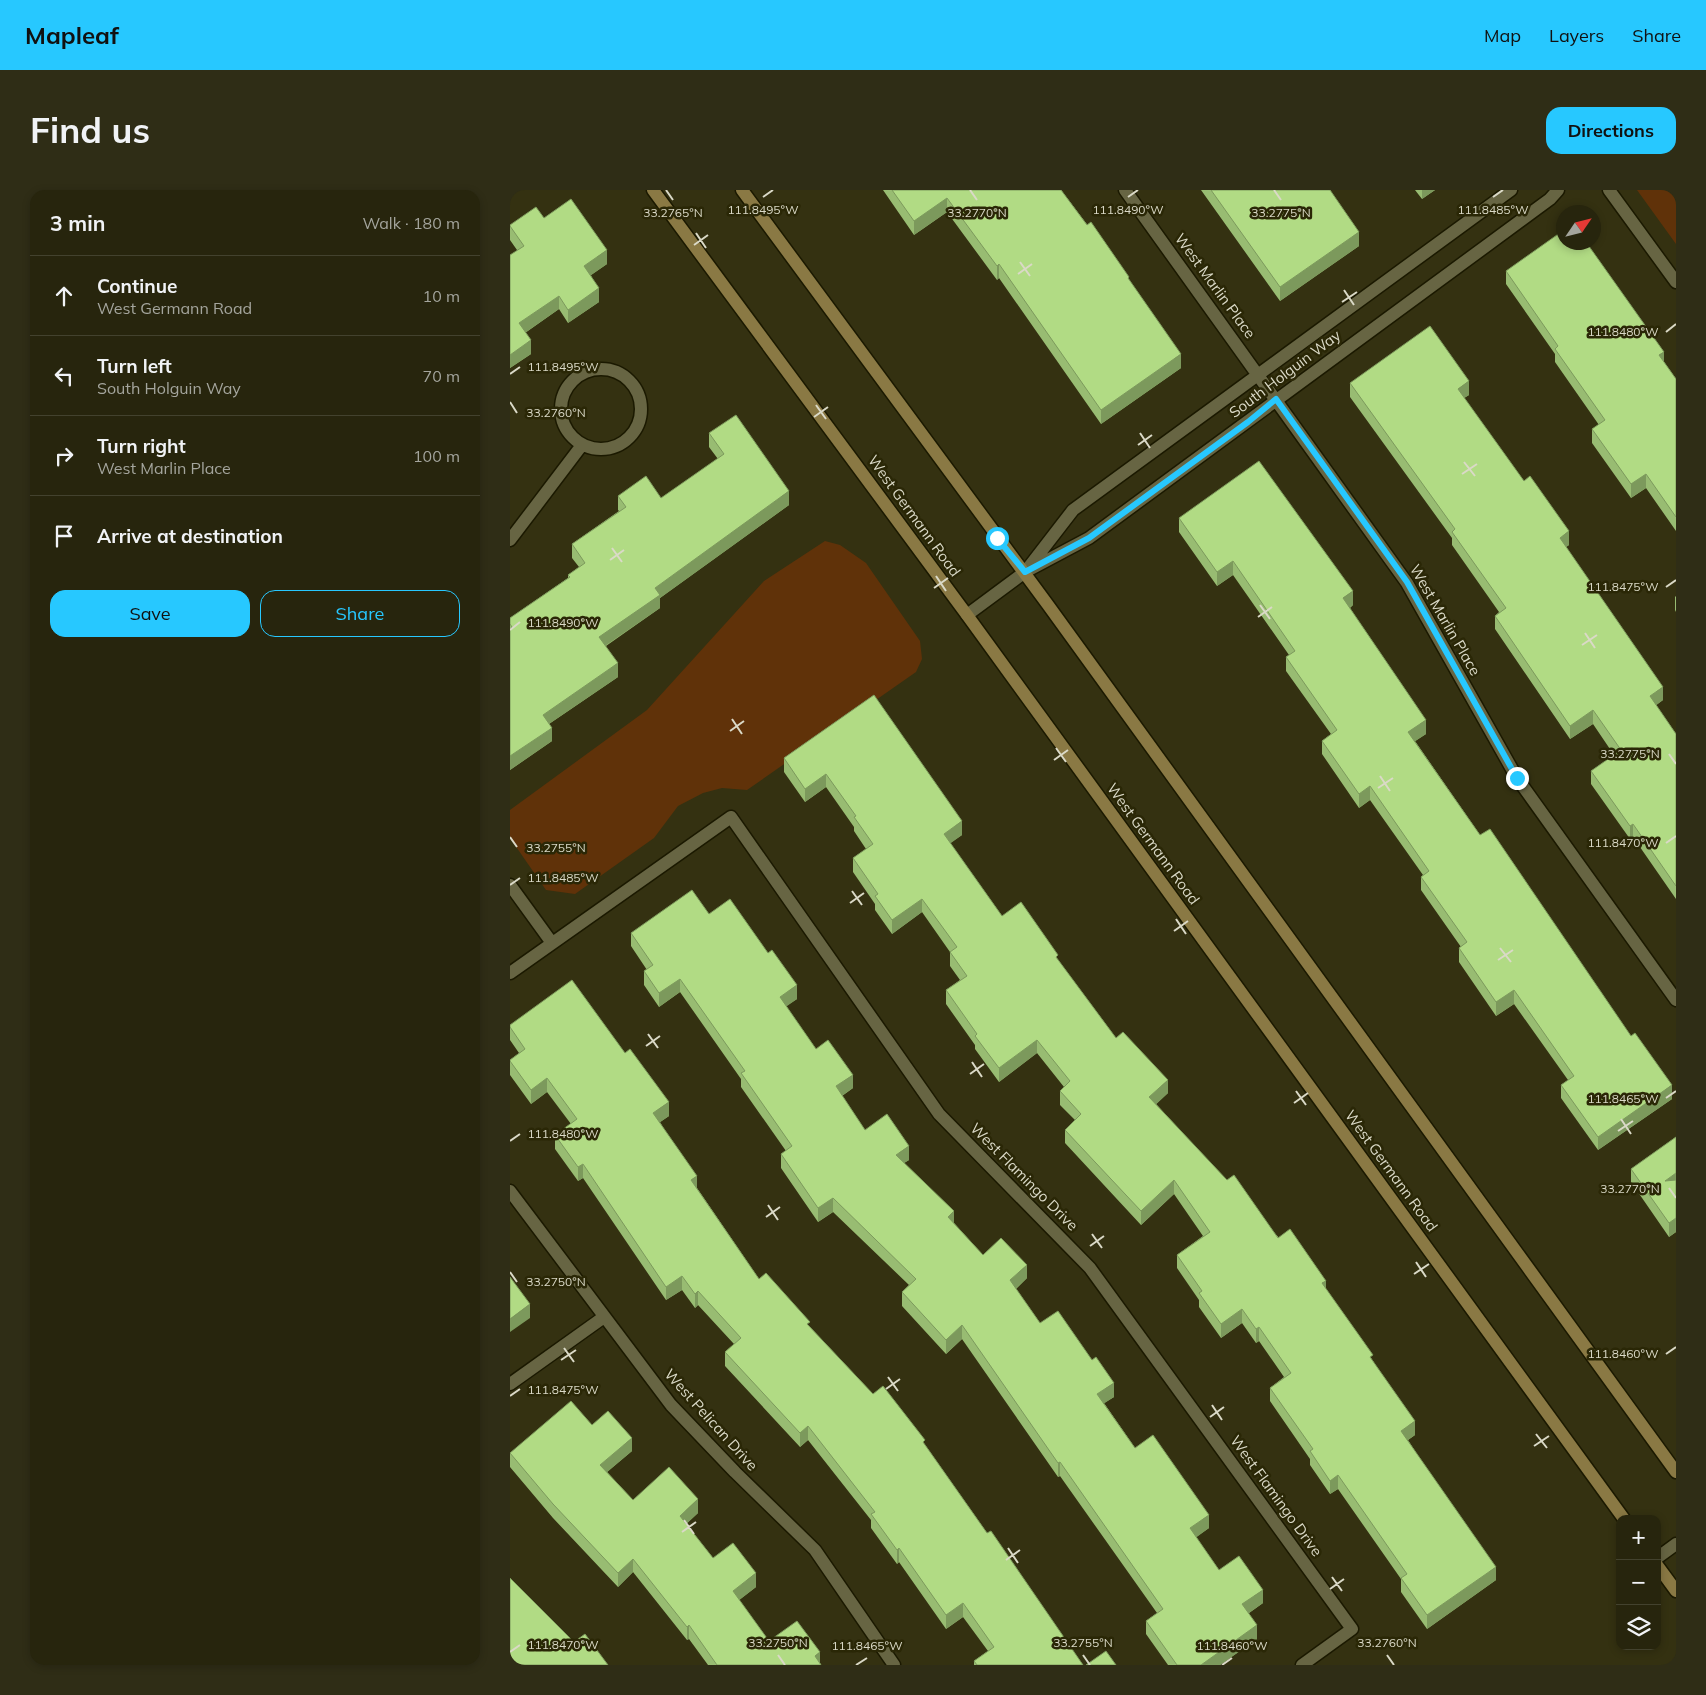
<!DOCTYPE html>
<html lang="en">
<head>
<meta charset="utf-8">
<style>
	body { margin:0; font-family:Mulish,sans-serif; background:#2f2d16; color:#f1f3f6 }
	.controls { position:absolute; right:15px; bottom:15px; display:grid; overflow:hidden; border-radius:10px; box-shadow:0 2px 8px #0003 }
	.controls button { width:45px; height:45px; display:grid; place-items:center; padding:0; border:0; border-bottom:1px solid #43422e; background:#27250d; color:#f1f3f6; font:25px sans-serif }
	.compass { position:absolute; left:1046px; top:15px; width:45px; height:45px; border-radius:50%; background:#27250d; box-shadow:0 2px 8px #0003; rotate:55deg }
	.stop { position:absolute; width:15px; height:15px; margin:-11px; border:4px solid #27c8ff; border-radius:50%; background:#fff }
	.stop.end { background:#27c8ff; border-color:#fff; box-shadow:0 1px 5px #0008 }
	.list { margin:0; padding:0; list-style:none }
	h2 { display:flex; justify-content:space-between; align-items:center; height:65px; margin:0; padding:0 20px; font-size:21px }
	h2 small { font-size:16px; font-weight:400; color:#a4a59d }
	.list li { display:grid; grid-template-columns:32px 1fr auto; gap:15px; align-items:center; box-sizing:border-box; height:80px; padding:0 20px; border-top:1px solid #43422e }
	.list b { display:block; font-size:19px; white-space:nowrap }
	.list p { margin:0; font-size:16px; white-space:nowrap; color:#a4a59d }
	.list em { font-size:16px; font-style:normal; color:#a4a59d }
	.actions { display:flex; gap:10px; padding:15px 20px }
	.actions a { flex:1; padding:11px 0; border:1px solid #27c8ff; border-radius:15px; text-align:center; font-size:18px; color:#27c8ff }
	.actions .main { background:#27c8ff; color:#111 }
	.icon { flex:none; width:28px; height:28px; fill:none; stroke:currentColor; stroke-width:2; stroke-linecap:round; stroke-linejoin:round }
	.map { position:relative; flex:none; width:1166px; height:1475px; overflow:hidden; border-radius:15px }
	header { display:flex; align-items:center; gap:30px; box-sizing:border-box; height:70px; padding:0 25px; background:#27c8ff; color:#111 }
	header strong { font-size:24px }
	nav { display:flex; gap:28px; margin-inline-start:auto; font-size:18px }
	.intro { display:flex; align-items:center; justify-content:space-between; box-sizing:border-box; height:120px; padding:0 30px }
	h1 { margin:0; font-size:35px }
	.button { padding:12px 22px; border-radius:15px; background:#27c8ff; color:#111; font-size:18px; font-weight:700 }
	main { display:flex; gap:30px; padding:0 30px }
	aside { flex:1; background:#27250d; border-radius:15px; box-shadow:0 2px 8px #0003 }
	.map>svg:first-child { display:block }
</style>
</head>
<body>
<header>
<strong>Mapleaf</strong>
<nav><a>Map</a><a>Layers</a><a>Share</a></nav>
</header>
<div class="intro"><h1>Find us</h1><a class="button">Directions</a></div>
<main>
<aside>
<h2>3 min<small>Walk · 180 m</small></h2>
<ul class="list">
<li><svg class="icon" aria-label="ahead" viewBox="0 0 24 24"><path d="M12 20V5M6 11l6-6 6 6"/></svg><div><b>Continue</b><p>West Germann Road</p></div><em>10 m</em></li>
<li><svg class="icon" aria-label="left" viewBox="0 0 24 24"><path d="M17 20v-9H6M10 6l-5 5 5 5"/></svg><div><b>Turn left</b><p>South Holguin Way</p></div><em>70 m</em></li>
<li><svg class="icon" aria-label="right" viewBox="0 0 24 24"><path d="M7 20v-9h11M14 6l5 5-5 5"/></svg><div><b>Turn right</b><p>West Marlin Place</p></div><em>100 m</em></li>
<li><svg class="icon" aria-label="arrive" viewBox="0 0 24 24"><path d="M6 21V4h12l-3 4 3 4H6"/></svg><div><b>Arrive at destination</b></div></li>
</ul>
<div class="actions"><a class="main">Save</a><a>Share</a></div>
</aside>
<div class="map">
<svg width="1166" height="1475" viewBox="0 0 1166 1475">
	<rect width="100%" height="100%" fill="#343111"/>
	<!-- green -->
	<path fill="#603209" d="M1127,0H1166V54Z
		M315,351L330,355L356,373L410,451L412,469L406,482L237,600L212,598L193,603L168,616L144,648L65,704L36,700L0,648V620L137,520L254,391Z"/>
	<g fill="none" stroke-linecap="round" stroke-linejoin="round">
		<!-- service casing -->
		<g stroke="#1b1900" stroke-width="15">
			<path id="service" d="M1147,1368L1166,1354"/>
		</g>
		<!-- minor casing -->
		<g stroke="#1b1900" stroke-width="15">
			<path id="minor" d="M615,0L897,393L1007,588L1166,810
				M1099,0L1166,92
				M51 219a40 40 0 1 1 80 0a40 40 0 1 1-80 0Z
				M0,350L72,255
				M519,377L563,320L1001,0
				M457,425L515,382L579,348L1040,9L1048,0
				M0,695L42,753
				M0,783L221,627L429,924L580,1078L842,1439L792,1475
				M0,1001L161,1215L225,1282L305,1360L384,1475
				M0,1194L94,1127"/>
		</g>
		<!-- secondary casing -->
		<g stroke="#1b1900" stroke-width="15">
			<path id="secondary" d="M143,0L457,425L1114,1329
				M232,0L538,415L1166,1282
				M1147,1375L1166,1401"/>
		</g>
		<!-- service -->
		<use href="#service" stroke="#676543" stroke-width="12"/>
		<!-- minor -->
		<use href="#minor" stroke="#676543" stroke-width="12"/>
		<!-- secondary -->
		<use href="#secondary" stroke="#8a7944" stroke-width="12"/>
	</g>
	<!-- wall -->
	<path fill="#98bc72" d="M373,0H551L619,90L671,178L591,234L489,88L487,90L437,22L404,45Z
		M691,0H820L849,56L770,111Z
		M905,0H925L912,9Z
		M34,28L97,74L81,85L89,112L58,133L49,119L15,143L21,164L0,178L7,60L0,50V35Z
		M996,81L1154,172L1166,189V341L1136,298L1121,308L1082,253V239L1089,235L1045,172V164L996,94Z
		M840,193L959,205L954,208L1059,355L1056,357L1153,510L1146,515L1166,544V709L1123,647L1120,649L1081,594V581L1104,565L1083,534L1060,549L985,439V426L989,422L942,355V348L840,207Z
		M199,243L279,315L150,408V418L96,456L108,487L39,534L42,551L0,580V428L58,388V385L69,377L62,368V354L109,321L108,320V306L151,308L208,269L199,257Z
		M669,328L843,415L840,418L916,544L905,551L970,645L1162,909L1088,960L1051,908V895L1058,890L1004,814L986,826L949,772V758L951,757L911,700V687L913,685L860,610L849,618L812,564V551L821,544L776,481V467L779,465L723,385L707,396L669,342Z
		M1166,406V422L1165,420V407Z
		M364,505L452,645L440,653L492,726L548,770L606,848L658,903L646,914L816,1099L863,1171L905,1245L898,1250L986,1390L917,1439L891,1402V1389L828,1299L820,1304L800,1275V1269L760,1211V1198L774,1187L749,1151L746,1153L732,1133L711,1148L689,1117V1110L667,1078V1065L693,1046L664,1004L631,1035L555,953V940L565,930L550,915V901L554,897L527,863L489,892L465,859V855L436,814V800L450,790L440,776V762L412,722L382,744L365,720V714L343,682V668L356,659L344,641V637L316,597L295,612L274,582V568Z
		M199,724L287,809L276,816L306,859L343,898L332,906L355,940L399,970L394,973L444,1033L473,1065L517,1088L506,1099L530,1133L604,1207L594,1213L625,1258L699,1338L686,1347L709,1380L753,1413L739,1423L747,1449L710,1475H658L636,1444V1431L647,1423L550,1286L548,1287L452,1149L436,1164L392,1116V1102L399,1095L323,1022L308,1032L271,978V964L276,961L231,897V889L170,802L149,817L134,795V781L137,780L121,756V743Z
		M0,835L159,926L150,932L187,998L249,1089L300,1137L363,1204L415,1255L477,1343L573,1475H464V1471L478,1461L453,1427L436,1439L389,1372L387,1374L361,1338V1330L298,1250L290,1257L215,1176V1162L224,1154L188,1115L185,1118L172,1100L156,1110L73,988L68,991L45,959V945L61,934L37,902L21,914L0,885V870L9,863L0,850Z
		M1166,947V1042L1159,1047L1121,992V979Z
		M82,1235L122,1261L97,1282L123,1310L188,1323L176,1334L203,1368L246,1397L229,1410L259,1451L310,1473L311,1475H198L179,1449L177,1450L123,1382L108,1397L43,1328L0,1277V1263Z"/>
	<!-- shaded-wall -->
	<path fill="#7c995c" d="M912,0H925L912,9Z
		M437,8V22L404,45V31Z
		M849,42V56L770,111V97Z
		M97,60V74L74,90V76Z
		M489,74V88L487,90V76Z
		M89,98V112L58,133V120Z
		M49,106V119L9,147V133Z
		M21,150V164L0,178V165Z
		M1154,162V176L1149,165Z
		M671,164V178L591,234V220Z
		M959,191V205L948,212V199Z
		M1136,284V298L1121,308V294Z
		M279,301V315L150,408V418L89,460V447L145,398Z
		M1059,341V355L1050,361V348Z
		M723,371V385L707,396V382Z
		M843,401V415L833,422V408Z
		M108,473V487L33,538V525Z
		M1153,497V510L1140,520V506Z
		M1083,520V534L1060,549V536Z
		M916,530V544L898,556V542Z
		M42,538V551L0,580V566Z
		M316,584V597L295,612V599Z
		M860,596V610L849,618V604Z
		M452,631V645L434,658V644Z
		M1123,634V647L1120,649V636Z
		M412,709V722L382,744V730Z
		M170,789V802L149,817V803Z
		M287,795V809L270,821V807Z
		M1004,800V814L986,826V812Z
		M527,850V863L489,892V878Z
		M343,885V898L326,910V896Z
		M37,888V902L21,914V900Z
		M658,890V903L639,921V907Z
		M1162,895V909L1088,960V947Z
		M159,912V926L143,937V923Z
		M399,956V970L386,978V965Z
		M73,974V988L68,991V977Z
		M1166,983V997L1155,991Z
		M187,986V999L181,990Z
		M664,990V1004L631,1035V1021Z
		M323,1008V1022L308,1032V1018Z
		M444,1021V1034L438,1027Z
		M1166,1028V1042L1159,1047V1033Z
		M517,1075V1088L500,1104V1090Z
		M172,1086V1100L156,1110V1097Z
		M816,1091V1104L812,1093Z
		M188,1101V1115L185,1118V1104Z
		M20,1114V1128L0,1142V1129Z
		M732,1119V1133L711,1148V1134Z
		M452,1135V1149L436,1164V1150Z
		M749,1137V1151L746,1153V1139Z
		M604,1193V1207L587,1218V1204Z
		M905,1231V1245L891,1255V1241Z
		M298,1236V1250L290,1257V1243Z
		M122,1248V1261L90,1288V1275Z
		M550,1272V1286L548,1287V1273Z
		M828,1285V1299L820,1304V1291Z
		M188,1309V1323L170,1340V1326Z
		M699,1325V1338L680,1352V1338Z
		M389,1358V1372L387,1374V1360Z
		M123,1369V1382L108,1397V1383Z
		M986,1377V1390L917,1439V1425Z
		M246,1383V1397L223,1415V1401Z
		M753,1400V1413L732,1428V1414Z
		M453,1413V1427L436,1439V1425Z
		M179,1435V1449L177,1450V1437Z
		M747,1435V1449L710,1475H691Z
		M310,1462V1475L305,1466Z"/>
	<!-- building -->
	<path fill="#b1db84" stroke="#7c995c" d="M382,0H551L577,35L581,32L619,87L618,88L671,164L591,220L489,74L487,76L437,8L404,31Z
		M701,0H820L849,42L770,97Z
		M61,9L97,60L74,76L89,98L58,120L49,106L9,133L21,150L0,165V65L14,56L0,36V35L26,17L34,28Z
		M1054,40V52H1076L1154,162L1149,165L1166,189V327L1136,284L1121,294L1082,239L1095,230L1045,159L1048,156L996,81Z
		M920,136L959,191L948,199L1014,291L1020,286L1059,341L1050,348L1153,497L1140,506L1166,544V696L1123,634L1120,636L1081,581L1111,560L1083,520L1060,536L985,426L996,418L942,342L945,339L840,193Z
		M226,225L279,301L145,398L150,405L89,447L108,473L33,525L42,538L0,566V439L2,437L0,434V428L60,387L58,385L75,373L62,354L116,317L108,306L136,286L151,308L214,264L199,243Z
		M749,271L843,401L833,408L916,530L898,542L970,645L980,639L1121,846L1125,843L1162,895L1088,947L1051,895L1064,886L1004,800L986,812L949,758L957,752L911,687L919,681L860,596L849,604L812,551L827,540L776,467L785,461L723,371L707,382L669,328Z
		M364,505L452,631L434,644L492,726L511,712L548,765L546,767L606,848L613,842L658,890L639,907L717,990L724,985L768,1048L780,1039L816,1091L812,1093L863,1165L860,1167L905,1231L891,1241L986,1377L917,1425L891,1388L897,1384L828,1285L820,1291L800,1261L803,1259L760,1198L781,1183L749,1137L746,1139L732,1119L711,1134L689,1103L692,1101L667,1065L700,1042L664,990L631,1021L555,940L571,924L550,901L560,891L527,850L489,878L465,846L467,844L436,800L457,786L440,762L447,757L412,709L382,730L365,706L368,704L343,668L363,654L344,627L346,626L316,584L295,599L274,568Z
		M182,700L199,724L220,709L258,763L262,760L287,795L270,807L306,859L318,850L343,885L326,896L355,940L377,924L399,956L386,965L444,1021L438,1027L473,1065L491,1048L517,1075L500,1090L530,1133L548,1121L582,1170L586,1167L604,1193L587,1204L625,1258L643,1245L699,1325L680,1338L709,1380L729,1366L753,1400L732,1414L747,1435L691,1475H667L636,1431L653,1419L550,1272L548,1273L452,1135L436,1150L392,1102L406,1089L323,1008L308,1018L271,964L282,956L231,883L235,881L170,789L149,803L134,781L143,775L121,743Z
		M62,790L115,863L120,859L159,912L143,923L187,986L181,990L249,1089L256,1083L300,1132L297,1134L363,1204L373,1196L415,1250L413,1252L477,1343L481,1341L573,1475H467L464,1471L484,1457L453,1413L436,1425L389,1358L387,1360L361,1324L365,1322L298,1236L290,1243L215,1162L231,1148L188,1101L185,1104L172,1086L156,1097L73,974L68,977L45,945L67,929L37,888L21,900L0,871V870L15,859L0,837V835Z
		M1166,947V983L1155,991L1166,990V1028L1159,1033L1121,979Z
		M0,1087L20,1114L0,1129Z
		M61,1211L82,1235L98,1221L122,1248L90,1275L123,1310L159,1277L188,1309L170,1326L203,1368L223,1353L246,1383L223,1401L259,1451L287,1431L310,1462L305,1466L311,1475H207L179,1435L177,1437L123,1369L108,1383L43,1314L0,1263Z
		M0,1388L64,1452L75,1444L98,1475H0Z
		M596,1461L606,1475H576Z"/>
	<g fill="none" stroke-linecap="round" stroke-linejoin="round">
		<!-- route -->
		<path stroke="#27c8ff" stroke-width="6" d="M487,348L515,382L579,348L738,232L766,209L897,392L1007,588"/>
	</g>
	<!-- ticks -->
	<path fill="none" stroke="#dad9c7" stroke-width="2" d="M156,0L163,10M460,0L467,10M764,0L771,10M253,7L263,0M618,7L628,0M983,7L993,0M186,43L196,58M184,55L198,45M510,72L520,86M508,84L522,74M834,100L844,115M832,112L847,102M1156,142L1166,134M0,184L10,177M0,212L7,223M306,215L316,229M304,227L318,217M630,243L640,258M628,255L642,245M954,272L965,286M952,284L967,274M102,358L112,372M100,370L114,360M426,386L436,401M1156,397L1166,390M424,398L438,388M750,415L760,429M748,427L762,417M0,440L10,432M1075,443L1085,458M1072,455L1087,445M222,529L232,544M220,541L234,531M546,558L556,572M1159,564L1166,574M544,570L558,560M870,586L880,601M868,598L883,588M0,647L7,657M1156,653L1166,646M0,695L10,688M342,701L352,715M340,713L354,703M666,729L676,744M664,741L678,731M990,758L1001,772M988,770L1003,760M138,844L148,858M136,856L150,846M462,872L472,887M460,884L474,874M786,901L796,915M1156,908L1166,901M784,913L798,903M1111,929L1121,944M1108,941L1123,931M0,951L10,944M1159,998L1166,1008M258,1015L268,1030M256,1027L270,1017M582,1044L592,1058M580,1056L594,1046M906,1072L916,1087M0,1082L7,1092M904,1084L919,1074M54,1158L64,1172M1156,1164L1166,1157M51,1170L66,1160M378,1187L388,1201M376,1199L390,1189M0,1206L10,1199M702,1215L712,1230M700,1227L714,1217M1026,1244L1037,1258M1024,1256L1039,1246M174,1330L184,1344M172,1342L186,1332M498,1358L508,1373M496,1370L510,1360M822,1387L832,1401M820,1399L834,1389M0,1462L10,1455M268,1465L275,1475M573,1465L580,1475M877,1465L884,1475M346,1475L357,1468M712,1475L722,1468"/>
	<g text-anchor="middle" stroke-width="5" stroke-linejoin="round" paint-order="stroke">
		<!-- street labels -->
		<g font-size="15" fill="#dad9c7" stroke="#2a2706">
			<text transform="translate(705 96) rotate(54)" y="5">West Marlin Place</text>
			<text transform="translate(775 184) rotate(-37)" y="5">South Holguin Way</text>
			<text transform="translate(404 326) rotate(54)" y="5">West Germann Road</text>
			<text transform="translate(935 430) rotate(60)" y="5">West Marlin Place</text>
			<text transform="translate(643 654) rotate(54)" y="5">West Germann Road</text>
			<text transform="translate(881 981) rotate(54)" y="5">West Germann Road</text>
			<text transform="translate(514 987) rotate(45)" y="5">West Flamingo Drive</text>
			<text transform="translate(201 1230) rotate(48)" y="5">West Pelican Drive</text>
			<text transform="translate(766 1306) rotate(54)" y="5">West Flamingo Drive</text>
		</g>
	</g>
	<g font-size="12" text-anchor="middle" fill="#dad9c7" stroke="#2a2706" stroke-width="5" stroke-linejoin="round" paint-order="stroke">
		<text x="618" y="24">111.8490°W</text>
		<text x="253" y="24">111.8495°W</text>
		<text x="983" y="24">111.8485°W</text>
		<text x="163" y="27">33.2765°N</text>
		<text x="467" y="27">33.2770°N</text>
		<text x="771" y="27">33.2775°N</text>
		<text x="1113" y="146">111.8480°W</text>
		<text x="53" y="181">111.8495°W</text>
		<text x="46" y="227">33.2760°N</text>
		<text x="1113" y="401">111.8475°W</text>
		<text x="53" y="437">111.8490°W</text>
		<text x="1120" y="568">33.2775°N</text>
		<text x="1113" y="657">111.8470°W</text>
		<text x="46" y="662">33.2755°N</text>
		<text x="53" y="692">111.8485°W</text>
		<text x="1113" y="913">111.8465°W</text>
		<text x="53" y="948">111.8480°W</text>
		<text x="1120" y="1003">33.2770°N</text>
		<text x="46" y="1096">33.2750°N</text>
		<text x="1113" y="1168">111.8460°W</text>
		<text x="53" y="1204">111.8475°W</text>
		<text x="268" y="1457">33.2750°N</text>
		<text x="573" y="1457">33.2755°N</text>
		<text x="877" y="1457">33.2760°N</text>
		<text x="53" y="1459">111.8470°W</text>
		<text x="357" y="1460">111.8465°W</text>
		<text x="722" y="1460">111.8460°W</text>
	</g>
</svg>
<div class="controls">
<button>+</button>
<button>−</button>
<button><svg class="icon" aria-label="layers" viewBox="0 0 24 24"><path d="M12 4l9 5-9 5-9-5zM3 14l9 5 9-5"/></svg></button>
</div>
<svg class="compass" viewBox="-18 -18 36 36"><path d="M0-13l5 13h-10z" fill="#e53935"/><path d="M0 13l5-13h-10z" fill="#a4a59d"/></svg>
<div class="stop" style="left:487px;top:348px"></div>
<div class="stop end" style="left:1007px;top:588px"></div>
</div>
</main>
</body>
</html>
